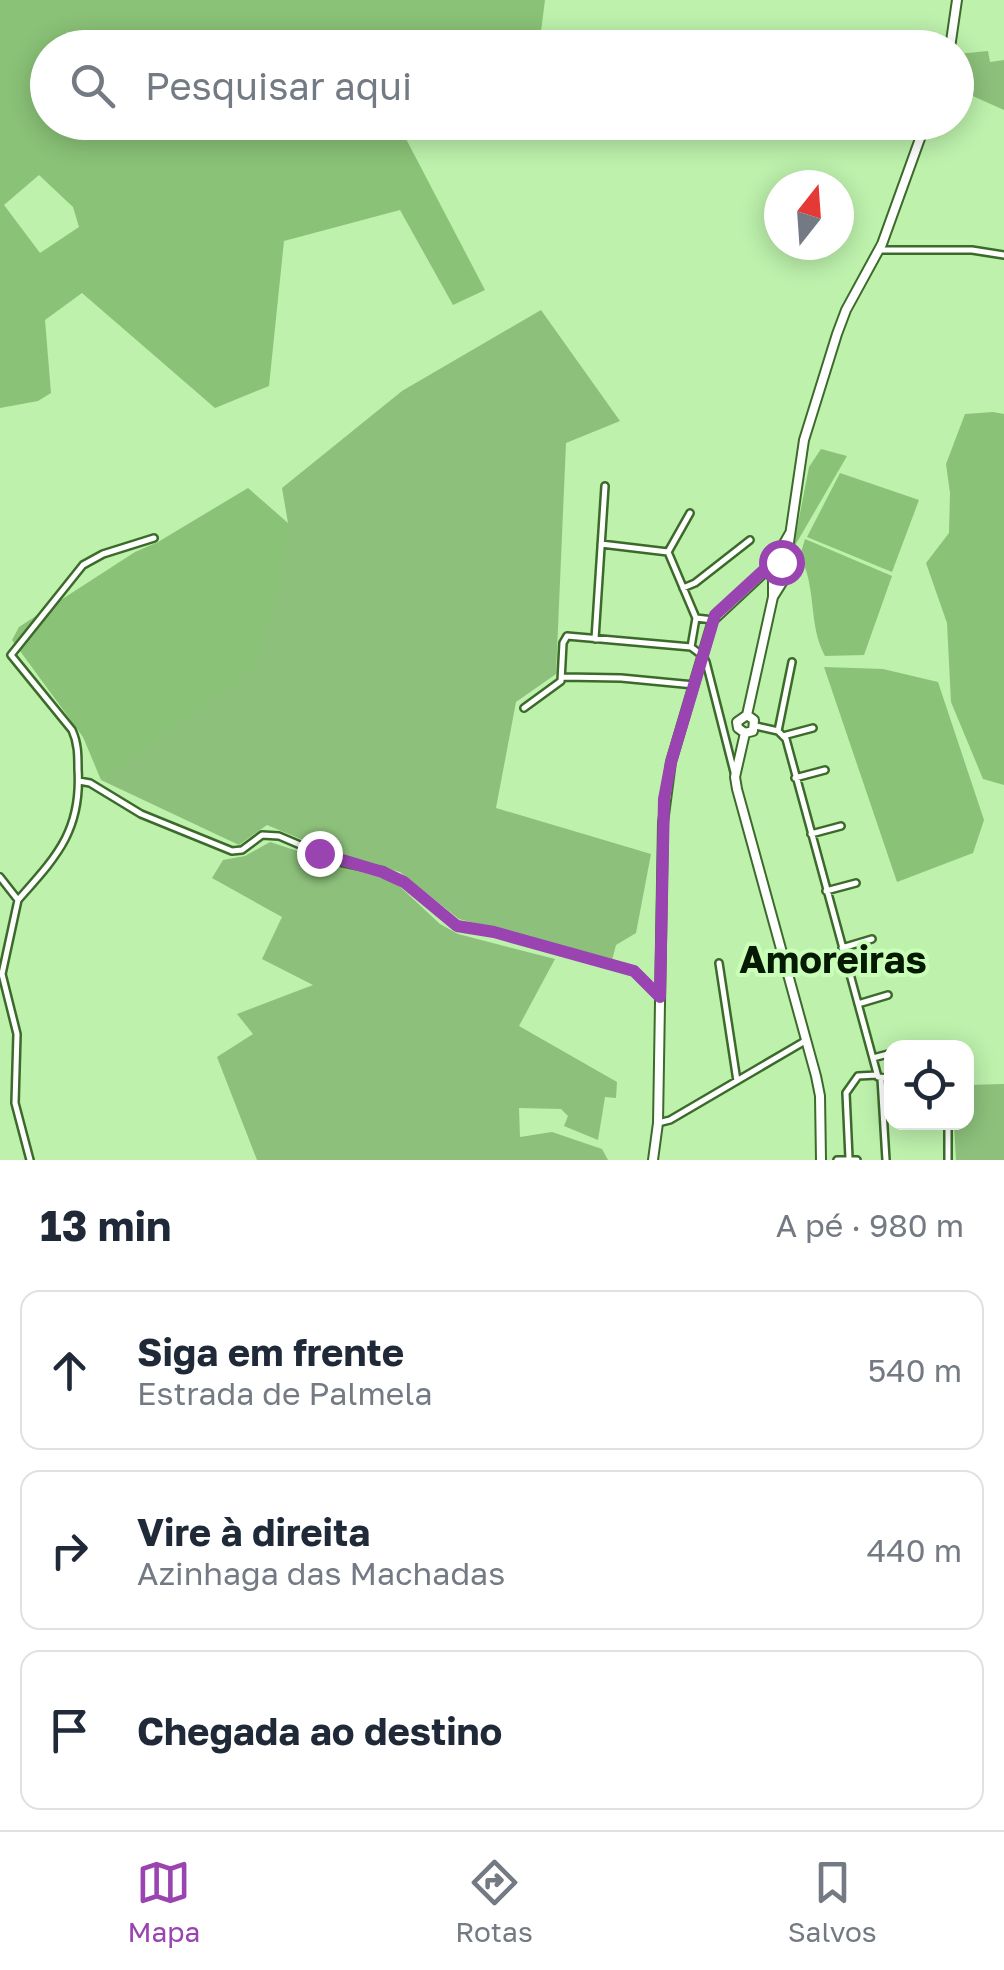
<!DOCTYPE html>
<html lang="pt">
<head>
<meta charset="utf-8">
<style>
	body { margin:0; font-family:"Golos Text",sans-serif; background:#f6f6f7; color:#1f2937 }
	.controls { position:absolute; right:30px; bottom:30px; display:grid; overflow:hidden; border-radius:20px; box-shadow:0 5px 25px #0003 }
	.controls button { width:90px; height:90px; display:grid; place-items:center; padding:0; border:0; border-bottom:2px solid #e0e1e3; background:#fff; color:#1f2937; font:50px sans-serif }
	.compass { position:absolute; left:764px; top:170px; width:90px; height:90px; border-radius:50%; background:#fff; box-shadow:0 5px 25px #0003; rotate:17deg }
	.stop { position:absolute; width:30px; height:30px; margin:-22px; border:8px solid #9944b1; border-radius:50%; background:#fff }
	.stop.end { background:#9944b1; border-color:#fff; box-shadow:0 2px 10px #0008 }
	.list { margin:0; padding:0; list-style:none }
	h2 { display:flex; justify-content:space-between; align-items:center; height:130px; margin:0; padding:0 40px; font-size:42px }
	h2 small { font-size:32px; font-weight:400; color:#747a83 }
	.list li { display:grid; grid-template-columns:65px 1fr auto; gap:30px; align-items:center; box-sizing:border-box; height:160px; margin:0 20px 20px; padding:0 20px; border:2px solid #e0e1e3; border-radius:20px }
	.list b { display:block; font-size:38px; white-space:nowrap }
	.list p { margin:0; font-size:32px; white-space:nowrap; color:#747a83 }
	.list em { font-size:32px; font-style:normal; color:#747a83 }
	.icon { flex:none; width:55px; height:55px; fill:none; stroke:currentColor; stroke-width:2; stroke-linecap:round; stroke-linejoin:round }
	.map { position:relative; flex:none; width:1004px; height:1160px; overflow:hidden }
	.search { position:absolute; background:#fff; box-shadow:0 5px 25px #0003; left:30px; right:30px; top:30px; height:110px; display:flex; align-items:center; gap:25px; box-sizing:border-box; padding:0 35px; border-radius:55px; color:#747a83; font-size:38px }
	.sheet { height:670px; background:#fff }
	nav { display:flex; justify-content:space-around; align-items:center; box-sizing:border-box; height:140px; border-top:2px solid #e0e1e3; background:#fff; font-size:28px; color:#747a83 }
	nav a { display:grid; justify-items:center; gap:5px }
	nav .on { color:#9944b1 }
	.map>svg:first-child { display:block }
</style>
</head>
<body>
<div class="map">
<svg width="1004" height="1160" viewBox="0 0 1004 1160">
	<rect width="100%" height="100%" fill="#bdf1ac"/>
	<!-- green -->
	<path fill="#8dc17b" d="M988,51L990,62L1004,60V110L957,89V54Z
		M541,310L620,421L566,443L556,674L516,702L496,808L651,854L636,933L616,945L612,960L459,919L400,872L344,857L267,825L239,845L101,780L120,765L288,523L282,488L402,391Z
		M270,842L396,883L440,924L458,934L555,959L519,1026L617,1082L616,1098L605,1097L598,1140L564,1126L568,1116L561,1109L519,1108L520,1137L552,1132L602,1149L608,1160H257L217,1057L253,1034L237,1014L313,985L262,959L282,917L212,878L223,860L245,856Z
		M1004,1084V1160H956L954,1123L966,1122L967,1085Z"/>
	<!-- forest -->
	<path fill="#8ac277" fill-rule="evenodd" d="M0,0H545L539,47L48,48V122L432,123L405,137L485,290L453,305L400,210L284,241L269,386L215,408L82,293L45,320L51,393L38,401L0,408ZM39,175L73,207L79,227L40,253L4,205Z
		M993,412L1004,414V785L983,779L951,702L947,623L926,563L949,533L950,493L946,464L965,414Z
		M821,449L847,456L793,549L809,467Z
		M840,473L919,500L892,572L807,537Z
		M248,488L288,523L283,571L255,669L101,780L83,737L12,640L19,627L135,552L158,542Z
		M805,539L892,576L864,655L825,656C808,625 817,587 800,556Z
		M824,667L883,669L938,682L984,820L973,853L897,882Z"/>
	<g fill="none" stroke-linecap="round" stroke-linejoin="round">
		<!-- minor casing -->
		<g stroke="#3c6a2b" stroke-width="10">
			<path id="minor" d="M879,250H972L1004,255
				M690,513L668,552L696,618
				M601,544L668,552
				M683,588L695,583L750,540
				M713,620L696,618L691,647L703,656L706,662L735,776
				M595,639L605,486
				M563,677L621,678L694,685
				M524,708L561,681L563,643L567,636L691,647
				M756,726L778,731L786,739L878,1077L892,1078
				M778,731L792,662
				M783,736L813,728
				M795,778L825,770
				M79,781L90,783L141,814L232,851L242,850L262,835L279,836L340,862L383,871L404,882L457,926L494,932L634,971L659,997
				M811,834L841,826
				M0,877L18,900
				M826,891L856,883
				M18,900C56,857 82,831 78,769C78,755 78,743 72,730L11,655L83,565L103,554L154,538
				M18,900L2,974L17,1034L15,1103L30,1160
				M842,948L872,939
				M719,963L737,1081
				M858,1004L888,995
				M873,1058L892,1053
				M881,1078L886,1160
				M948,1122V1160
				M658,1123L670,1120L805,1041
				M849,1158L846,1093L858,1076L877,1075
				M837,1160H857"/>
		</g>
		<!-- tertiary casing -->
		<g stroke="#3c6a2b" stroke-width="12">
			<path id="tertiary" d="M950,48L957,0
				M773,597L788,573L787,556L804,440L837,334L846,310L882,244L926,122
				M747,715L754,720L753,731L745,733L735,777L737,789L816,1076L820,1096L821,1160
				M747,715L773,597V578
				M745,733L738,728L737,722L747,715
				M653,1160L658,1123L663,823L671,762L713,620L771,566L790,533"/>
		</g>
		<!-- minor -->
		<use href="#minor" stroke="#fff" stroke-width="5"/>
		<!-- tertiary -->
		<use href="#tertiary" stroke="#fff" stroke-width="8"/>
	</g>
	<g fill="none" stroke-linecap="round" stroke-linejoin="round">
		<!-- route -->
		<path stroke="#9944b1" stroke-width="12" d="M319,853L382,872L404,882L457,926L494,932L634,971L660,997L664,799L671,762L715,615L764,570L781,562"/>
	</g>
	<g text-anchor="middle" stroke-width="8" stroke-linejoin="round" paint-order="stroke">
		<!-- neighbourhood labels -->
		<g font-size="38" font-weight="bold" fill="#061902" stroke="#caffb9">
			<text x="833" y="973">Amoreiras</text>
		</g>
	</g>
</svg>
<div class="controls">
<button><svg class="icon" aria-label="locate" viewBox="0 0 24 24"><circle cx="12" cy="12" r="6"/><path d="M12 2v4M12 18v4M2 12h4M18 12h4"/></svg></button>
</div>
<svg class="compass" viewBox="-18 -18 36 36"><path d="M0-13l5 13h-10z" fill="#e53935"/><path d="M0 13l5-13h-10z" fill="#747a83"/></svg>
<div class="stop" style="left:781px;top:562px"></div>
<div class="stop end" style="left:319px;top:853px"></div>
<div class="search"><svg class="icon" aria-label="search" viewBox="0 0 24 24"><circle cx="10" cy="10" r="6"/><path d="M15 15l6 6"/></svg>Pesquisar aqui</div>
</div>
<section class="sheet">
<h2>13 min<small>A pé · 980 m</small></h2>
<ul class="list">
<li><svg class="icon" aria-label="ahead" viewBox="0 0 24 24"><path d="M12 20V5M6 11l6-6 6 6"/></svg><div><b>Siga em frente</b><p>Estrada de Palmela</p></div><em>540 m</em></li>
<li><svg class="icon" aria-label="right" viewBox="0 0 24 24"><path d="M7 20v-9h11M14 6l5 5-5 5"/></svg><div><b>Vire à direita</b><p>Azinhaga das Machadas</p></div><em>440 m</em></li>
<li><svg class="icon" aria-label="arrive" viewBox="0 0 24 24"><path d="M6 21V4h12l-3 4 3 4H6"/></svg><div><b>Chegada ao destino</b></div></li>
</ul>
</section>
<nav>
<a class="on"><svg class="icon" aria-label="map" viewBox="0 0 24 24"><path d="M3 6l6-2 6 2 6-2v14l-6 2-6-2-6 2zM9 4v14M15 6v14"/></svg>Mapa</a>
<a><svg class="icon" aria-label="directions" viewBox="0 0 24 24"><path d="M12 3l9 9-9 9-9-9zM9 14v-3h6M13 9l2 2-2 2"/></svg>Rotas</a>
<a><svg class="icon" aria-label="saved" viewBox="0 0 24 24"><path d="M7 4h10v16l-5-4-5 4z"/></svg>Salvos</a>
</nav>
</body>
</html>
